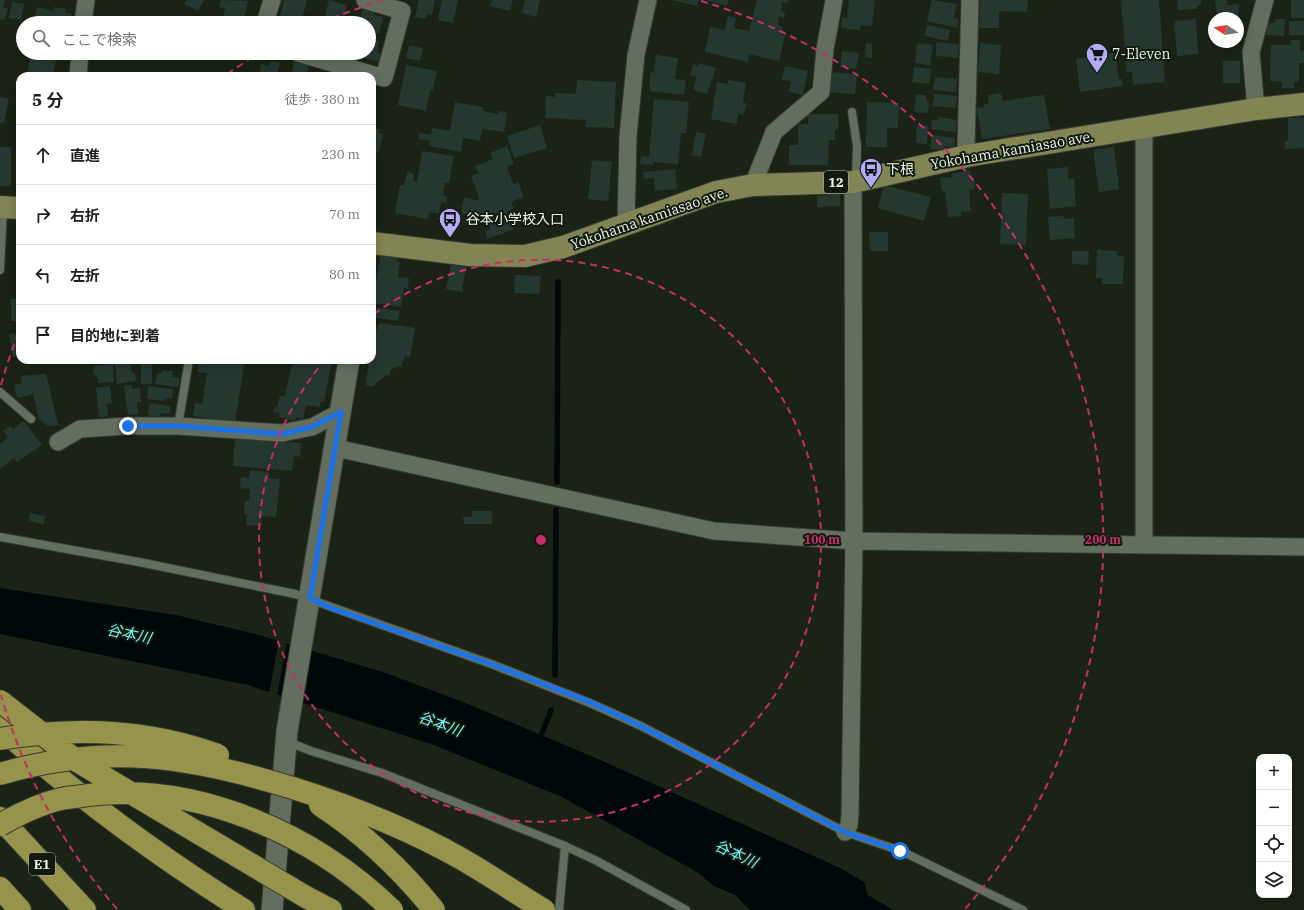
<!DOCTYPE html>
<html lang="ja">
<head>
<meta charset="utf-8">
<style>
	body { margin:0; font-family:"IBM Plex Serif","Noto Sans JP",serif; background:#f2f2f2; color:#202124 }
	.controls { position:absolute; right:12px; bottom:12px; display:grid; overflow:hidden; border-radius:8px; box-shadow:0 2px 10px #0003 }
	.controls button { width:36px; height:36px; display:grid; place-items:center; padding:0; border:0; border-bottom:1px solid #e0e0e0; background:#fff; color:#202124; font:20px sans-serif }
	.compass { position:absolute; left:1208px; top:12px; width:36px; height:36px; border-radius:50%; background:#fff; box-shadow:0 2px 10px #0003; rotate:282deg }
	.stop { position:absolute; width:12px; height:12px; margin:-9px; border:3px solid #1a73e8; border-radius:50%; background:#fff }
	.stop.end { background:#1a73e8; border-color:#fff; box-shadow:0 1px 4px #0008 }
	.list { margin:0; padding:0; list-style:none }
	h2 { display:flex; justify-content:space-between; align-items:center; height:52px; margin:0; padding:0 16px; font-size:17px }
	h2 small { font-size:13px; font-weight:400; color:#757577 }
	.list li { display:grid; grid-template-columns:26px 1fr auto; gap:12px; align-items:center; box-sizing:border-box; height:60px; padding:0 16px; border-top:1px solid #e0e0e0 }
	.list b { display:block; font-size:15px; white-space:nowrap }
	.list em { font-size:13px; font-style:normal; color:#757577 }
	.icon { flex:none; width:22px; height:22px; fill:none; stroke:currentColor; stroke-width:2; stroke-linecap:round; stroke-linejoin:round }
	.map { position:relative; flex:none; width:1304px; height:910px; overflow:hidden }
	.search { position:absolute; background:#fff; box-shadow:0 2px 10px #0003; left:16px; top:16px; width:360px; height:44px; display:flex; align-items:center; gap:10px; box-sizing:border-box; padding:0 14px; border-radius:22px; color:#757577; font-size:15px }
	.panel { position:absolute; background:#fff; box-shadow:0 2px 10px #0003; left:16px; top:72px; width:360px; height:292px; border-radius:12px }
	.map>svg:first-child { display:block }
</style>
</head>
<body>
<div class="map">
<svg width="1304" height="910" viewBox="0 0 1304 910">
	<rect width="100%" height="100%" fill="#1a2316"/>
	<!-- water -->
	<path fill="#010809" d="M0,588L176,615L259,635L386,673L463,702L598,759L840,868L864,882L868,895L893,910H750L735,895L714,886L697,872L562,797L434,745L248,685L0,634Z"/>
	<!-- pier -->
	<path fill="#1a2316" d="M279,639L287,641L277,696L269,694Z"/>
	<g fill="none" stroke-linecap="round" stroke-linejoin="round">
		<!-- stream -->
		<path stroke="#010809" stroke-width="5.5" d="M557,482L558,282
			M555,675L556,510
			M539,741L551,710"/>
	</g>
	<!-- building -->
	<path fill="#253830" d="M0,0H5L3,8H8L5,20L0,19Z
		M186,0H204L198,11L184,4Z
		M221,0L248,1L243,23H222L225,8L219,7Z
		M284,0H307L301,23H282L283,18L280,17Z
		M329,0L347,5L342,23L324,19Z
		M419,0H435L432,15L427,13L426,19L415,17Z
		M442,0H458L453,23L438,20Z
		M492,0H513L510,11L490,6Z
		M525,0H540L536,17L522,13Z
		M671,0H699L697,6Z
		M706,0H729L727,6Z
		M757,0H788L787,3L782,2L781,11L785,12L784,19L779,17L778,25L783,27L781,34L785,35L779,61L749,54L748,62L705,52L710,27L725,30L728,16L736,18L734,28L749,31Z
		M849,0H875L872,26L861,25L860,30L841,28L842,17L847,18Z
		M932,0L957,4L954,17L959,19L957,28L927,21Z
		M980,0H1028L1027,12L999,11V28H979Z
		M1121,0H1159L1165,82L1133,85L1132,72H1127Z
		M1177,0H1201V5L1197,6V9L1178,10Z
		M1215,0H1227V5L1238,4L1241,34L1238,35V18H1217Z
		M1291,0H1304V18H1291Z
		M12,2L24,4L21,20L9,18Z
		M37,7L53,11L54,7L66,9L65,12L72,14L70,23H34Z
		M362,9L375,12L374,15L383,17L379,34L369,32V23H360Z
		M1196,19L1198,54L1177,56L1174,21Z
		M1275,19H1285L1284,36L1266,35L1267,23H1275Z
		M1289,21H1304V35H1289Z
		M927,25L950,30L948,41L925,36Z
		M369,39L379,41L377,53H380L378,61L363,58L364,53H369Z
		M1291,40H1300V51H1304V63H1299V82H1294V88H1282V82L1270,81L1271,45H1291Z
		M936,42L959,44L958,58L936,56Z
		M866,43L872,44V58L865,57Z
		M917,43L933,45L930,65L915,63Z
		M980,43L1001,45L999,74L978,72Z
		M409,45L423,48L420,61L406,58Z
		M842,51L859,53L856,69L840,67Z
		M31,53H57L53,76H27Z
		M1115,53L1119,79H1122L1123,86L1080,92L1076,59Z
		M656,55L678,58L675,79L686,80L684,95L650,91V72L654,73Z
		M271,61L280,63L277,76H259L261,64L269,66Z
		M1223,61H1240V83H1223Z
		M294,62L309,65L306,76H291Z
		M699,63L716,68L707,94L693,90L697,77L690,75L693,64L698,66Z
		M406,65L437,71L433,90H430L426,111L398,105Z
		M785,66L808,71L803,95L789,92L791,81L782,80Z
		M914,67L931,69L929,84L912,82Z
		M830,72L857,74L855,94L828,92Z
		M935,77L957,79L956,92L933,90Z
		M577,80L616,82L614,128L585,127L586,120L545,118L546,96L555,97V93L576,94Z
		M728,80L746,83L743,103H746L744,115L738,114L737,124L711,119L717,82L728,84Z
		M1001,93L1003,101L1044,95L1050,129L982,139L977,108L985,107L984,104L989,103L988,95Z
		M916,94L926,95V100L929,101L928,113L914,112Z
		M934,94L957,96L955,108L933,106Z
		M0,97L9,99L4,123H0Z
		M654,99L689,102L686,133H681L678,164L653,162V165L640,164L641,156L649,157Z
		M455,102L483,107L482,111L498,114L499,111L507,112L504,132L482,129L480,141L463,138L461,152L429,146L430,141L418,139L419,133L431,135L432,128L450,131Z
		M867,102L899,103L898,128H887V147H866Z
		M808,114H838V130H835V140H829L828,165H789V145H798V124H808Z
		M938,117L957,120L956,132L931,129L932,120H938Z
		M1288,118H1304V148L1285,149V141H1288Z
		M372,121H375L374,128L380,129L379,133L383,134L379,153L372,151Z
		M540,125L547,148L514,158L507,136Z
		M917,125L928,126L927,144L916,143Z
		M696,132L706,134L701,157L692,155Z
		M932,135L955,138L954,147L944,146V150L930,149Z
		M507,146L514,164L507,167L513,184L518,182L524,197L511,202L514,208L507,212L514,229L488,239L485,231L491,229L486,214L479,217L461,214L464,197L479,201V198L471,176L478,173L475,166L493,159L490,153Z
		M0,147H11V186H0Z
		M1114,147L1119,189L1099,192L1093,150Z
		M422,151L454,156L449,183H445L443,195L447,196L446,203L441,202L439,214L429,212L428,219L395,213L400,185H404L407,172L414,174L413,181L417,182Z
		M372,154L377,155L374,172L372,171Z
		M592,160L612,162L608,201L588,199Z
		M1068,167V179H1074L1076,206L1050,209L1047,169Z
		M675,169L677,189L655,191L654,178L644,179L643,172Z
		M970,171V177H974L975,189L969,190L971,211L961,212V216L948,217L945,191H942L940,178L952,177V173Z
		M884,185L931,197L924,221L878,208Z
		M1002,193L1028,194L1026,245L1000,244Z
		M840,194V206L817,207V196Z
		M1064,216V219L1074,218L1075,238L1050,240L1048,217Z
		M869,232H888V251H870Z
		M1097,250L1117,251V256H1124L1123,284H1102V278H1096Z
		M1072,251H1089L1088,265L1072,264Z
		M380,256L397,258L396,261L400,262L398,277L409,278L408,289L404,288L401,307L373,303Z
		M451,264L466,267L462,292L446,289Z
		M515,275L541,276L539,294L514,293Z
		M11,299H20V321H11Z
		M372,307L400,311L398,321L372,317Z
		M379,323L415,328L410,357L405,356L401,367L397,366L391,370L389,376L386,375L372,387L366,385L369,360H372V336L374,337Z
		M20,333V362H19L18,356L13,357L9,334Z
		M199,360H245L235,423L193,416L195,403L202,404L207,373L197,372Z
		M293,360H332L324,402L321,401L320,407L306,405L303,419L296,417L295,421L279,417L280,413L273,412L275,407H277L280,396H285Z
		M130,361L132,373H135L136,381L117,384L115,363Z
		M141,362H152V384H141Z
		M113,364L114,382L98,383L97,375H94L93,366Z
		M162,370L173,371L172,377L180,378L178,387L155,384L157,373H162Z
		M46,374L58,425L48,426L39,419L33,394L17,398L14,385L22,383L20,376Z
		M132,385V389L140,388L141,402H137L138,414L128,415L124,386Z
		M110,386L112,403L107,404L108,416L99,417L96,388Z
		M148,386L173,389L172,399L165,398V401L147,399Z
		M149,403L171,406L170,414L160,413L159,417L148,415Z
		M24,421L42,445L17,462L14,458L0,469V444L8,438L3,431L10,426L13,429Z
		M235,438L301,443L300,457L294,456L292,471L233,466Z
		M250,470L269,472V478L280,479L276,517L262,516L261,526L246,525L247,515L244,514L245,501H249L250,489L240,488L241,477L249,478Z
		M472,511H492V524H464L463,517H472Z
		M30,513L45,516L44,524L29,521Z"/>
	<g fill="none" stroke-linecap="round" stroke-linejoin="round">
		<!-- service casing -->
		<g stroke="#343b32" stroke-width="10">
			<path id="service" d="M852,112L857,146L856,180
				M0,270L3,208
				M0,392L31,419
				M178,426L189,360
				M0,537L139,562L295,594L494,665L590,703L641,726L845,832L901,851L1023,910
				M286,741L311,751L382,773L565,846L597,861L686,910
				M559,910L565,846"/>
		</g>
		<!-- minor casing -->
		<g stroke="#343b32" stroke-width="19">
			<path id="minor" d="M83,23L86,0
				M265,23L272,0
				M298,53L384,78L402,11L365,0
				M78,76L80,53
				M1256,109L1251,52L1265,0
				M967,156L966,147L970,0
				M753,185L774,132L821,92L825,49L834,0
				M626,226L628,136L636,55L648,0
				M58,442L80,429L128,426H178L282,433L312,427L341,412
				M336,448L714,531L854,541L1304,547
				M1144,544V128
				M845,832L849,825L850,815L854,541L853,182"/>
		</g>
		<!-- tertiary casing -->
		<g stroke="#343b32" stroke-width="23">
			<path id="tertiary" d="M272,910L287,731L349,360"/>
		</g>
		<!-- primary casing -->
		<g stroke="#343b32" stroke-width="24">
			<path id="primary" d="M0,207L20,208
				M372,243L470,255L525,256L563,247L716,192L753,185L853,182L967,156L1256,109L1304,104"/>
		</g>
		<!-- motorway casing -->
		<g stroke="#343b32" stroke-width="24">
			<path id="motorway" d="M0,727C75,795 158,856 244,910
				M0,818L85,910
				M0,888L20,910
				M306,897L331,910"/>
		</g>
		<!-- service -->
		<use href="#service" stroke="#636e5f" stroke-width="8"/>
		<!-- minor -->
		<use href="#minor" stroke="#636e5f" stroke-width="17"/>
		<!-- tertiary -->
		<use href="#tertiary" stroke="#636e5f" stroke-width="21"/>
		<!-- primary -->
		<use href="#primary" stroke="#828453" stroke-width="22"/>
		<!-- motorway -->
		<use href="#motorway" stroke="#96934b" stroke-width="22"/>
		<!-- motorway-bridge casing -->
		<g stroke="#343b32" stroke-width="24" stroke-linecap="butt">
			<path id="motorway-bridge" d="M0,701L77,761L306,897
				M0,739C73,727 147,729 218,755
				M0,774C107,743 189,756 293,788C350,806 407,828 460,858C488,874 516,893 544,910
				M320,805C364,834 401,869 434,910
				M0,825C19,814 39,804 61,799C69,797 79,797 88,795C198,782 314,834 392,910"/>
		</g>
		<!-- motorway-bridge -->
		<use href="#motorway-bridge" stroke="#96934b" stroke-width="22"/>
	</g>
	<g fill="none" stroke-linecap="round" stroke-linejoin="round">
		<!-- route -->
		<path stroke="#1a73e8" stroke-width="5" d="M128,426H178L282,434L312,427L341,412L310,598L328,607L494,665L590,702L641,726L845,832L900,851"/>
	</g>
	<!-- distance rings -->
	<g fill="none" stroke="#c62e6a" stroke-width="2" stroke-dasharray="7 5">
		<path d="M374 314A281 281 0 1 1 324 361"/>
		<path d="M117 909A562 562 0 0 1 1 695M1 385A562 562 0 0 1 20 329M227 74A562 562 0 0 1 260 53M321 23A562 562 0 0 1 381 1M701 1A562 562 0 0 1 965 909"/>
	</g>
	<!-- icons -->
	<defs>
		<g id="supermarket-pin" transform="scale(1.15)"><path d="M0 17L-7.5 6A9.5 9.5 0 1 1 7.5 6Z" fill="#b3adf9" stroke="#111a0d"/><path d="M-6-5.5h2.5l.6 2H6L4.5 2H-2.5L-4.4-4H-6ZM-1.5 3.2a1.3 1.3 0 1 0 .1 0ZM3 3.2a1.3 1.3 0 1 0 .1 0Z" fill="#111"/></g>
		<g id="bus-pin" transform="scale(1.15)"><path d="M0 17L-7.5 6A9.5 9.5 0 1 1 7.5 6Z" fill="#b3adf9" stroke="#111a0d"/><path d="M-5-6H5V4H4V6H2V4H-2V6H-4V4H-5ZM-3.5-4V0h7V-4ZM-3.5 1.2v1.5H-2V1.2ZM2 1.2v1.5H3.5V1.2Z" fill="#111"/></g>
	</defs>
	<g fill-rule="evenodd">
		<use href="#supermarket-pin" x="1097" y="54"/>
		<use href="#bus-pin" x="871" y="169"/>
		<use href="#bus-pin" x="450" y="219"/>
	</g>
	<g text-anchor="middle" stroke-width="4" stroke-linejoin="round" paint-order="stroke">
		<!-- shield labels -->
		<g fill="#111a0d" stroke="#acb3a9" stroke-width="1">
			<rect x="824" y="171" width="24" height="22" rx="3"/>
			<rect x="29" y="853" width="26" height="22" rx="3"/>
		</g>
		<g font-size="13" font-weight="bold" fill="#eff5ec">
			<text x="836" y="187">12</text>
			<text x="42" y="869">E1</text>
		</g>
		<!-- poi labels -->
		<g font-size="14" fill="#eff5ec" stroke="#111a0d" text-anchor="start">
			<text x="1112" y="59">7-Eleven</text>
			<text x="886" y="174">下根</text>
			<text x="466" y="224">谷本小学校入口</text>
		</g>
		<!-- street labels -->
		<g font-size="14" fill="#eff5ec" stroke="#111a0d">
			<text transform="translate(1012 150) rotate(-10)" y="5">Yokohama kamiasao ave.</text>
			<text transform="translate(649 218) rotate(-19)" y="5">Yokohama kamiasao ave.</text>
		</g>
		<!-- water labels -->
		<g font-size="15" font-style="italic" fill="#74fcff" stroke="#111a0d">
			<text transform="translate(129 634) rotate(12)" y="5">谷本川</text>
			<text transform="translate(440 724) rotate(20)" y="5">谷本川</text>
			<text transform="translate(736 854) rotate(25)" y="5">谷本川</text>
		</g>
	</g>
	<circle cx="541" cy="540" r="6" fill="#c62e6a" stroke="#111a0d" stroke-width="2"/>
	<g font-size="12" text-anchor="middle" font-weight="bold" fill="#c62e6a" stroke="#111a0d" stroke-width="4" stroke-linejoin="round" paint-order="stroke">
		<text x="822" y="544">100 m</text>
		<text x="1103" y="544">200 m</text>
	</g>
</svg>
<div class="controls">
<button>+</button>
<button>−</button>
<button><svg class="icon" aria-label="locate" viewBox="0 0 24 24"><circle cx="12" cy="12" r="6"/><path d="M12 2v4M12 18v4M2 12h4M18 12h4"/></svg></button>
<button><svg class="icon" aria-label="layers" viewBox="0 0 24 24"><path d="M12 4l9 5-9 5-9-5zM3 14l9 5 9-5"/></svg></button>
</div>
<svg class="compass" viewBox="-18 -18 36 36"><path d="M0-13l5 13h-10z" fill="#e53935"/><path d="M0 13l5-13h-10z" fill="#757577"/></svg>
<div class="stop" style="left:900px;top:851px"></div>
<div class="stop end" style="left:128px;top:426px"></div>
<div class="search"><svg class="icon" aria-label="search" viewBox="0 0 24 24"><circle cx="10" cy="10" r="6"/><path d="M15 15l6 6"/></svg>ここで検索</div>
<section class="panel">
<h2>5 分<small>徒歩 · 380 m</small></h2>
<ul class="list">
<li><svg class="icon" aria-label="ahead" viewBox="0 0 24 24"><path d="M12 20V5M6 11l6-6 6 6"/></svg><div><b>直進</b></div><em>230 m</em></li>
<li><svg class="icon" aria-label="right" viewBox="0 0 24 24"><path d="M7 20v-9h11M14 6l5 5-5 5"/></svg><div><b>右折</b></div><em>70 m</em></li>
<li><svg class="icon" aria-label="left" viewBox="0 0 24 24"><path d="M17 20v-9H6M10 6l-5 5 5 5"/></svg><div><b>左折</b></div><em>80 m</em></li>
<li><svg class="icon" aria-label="arrive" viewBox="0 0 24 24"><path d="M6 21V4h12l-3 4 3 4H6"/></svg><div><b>目的地に到着</b></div></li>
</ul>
</section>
</div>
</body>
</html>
